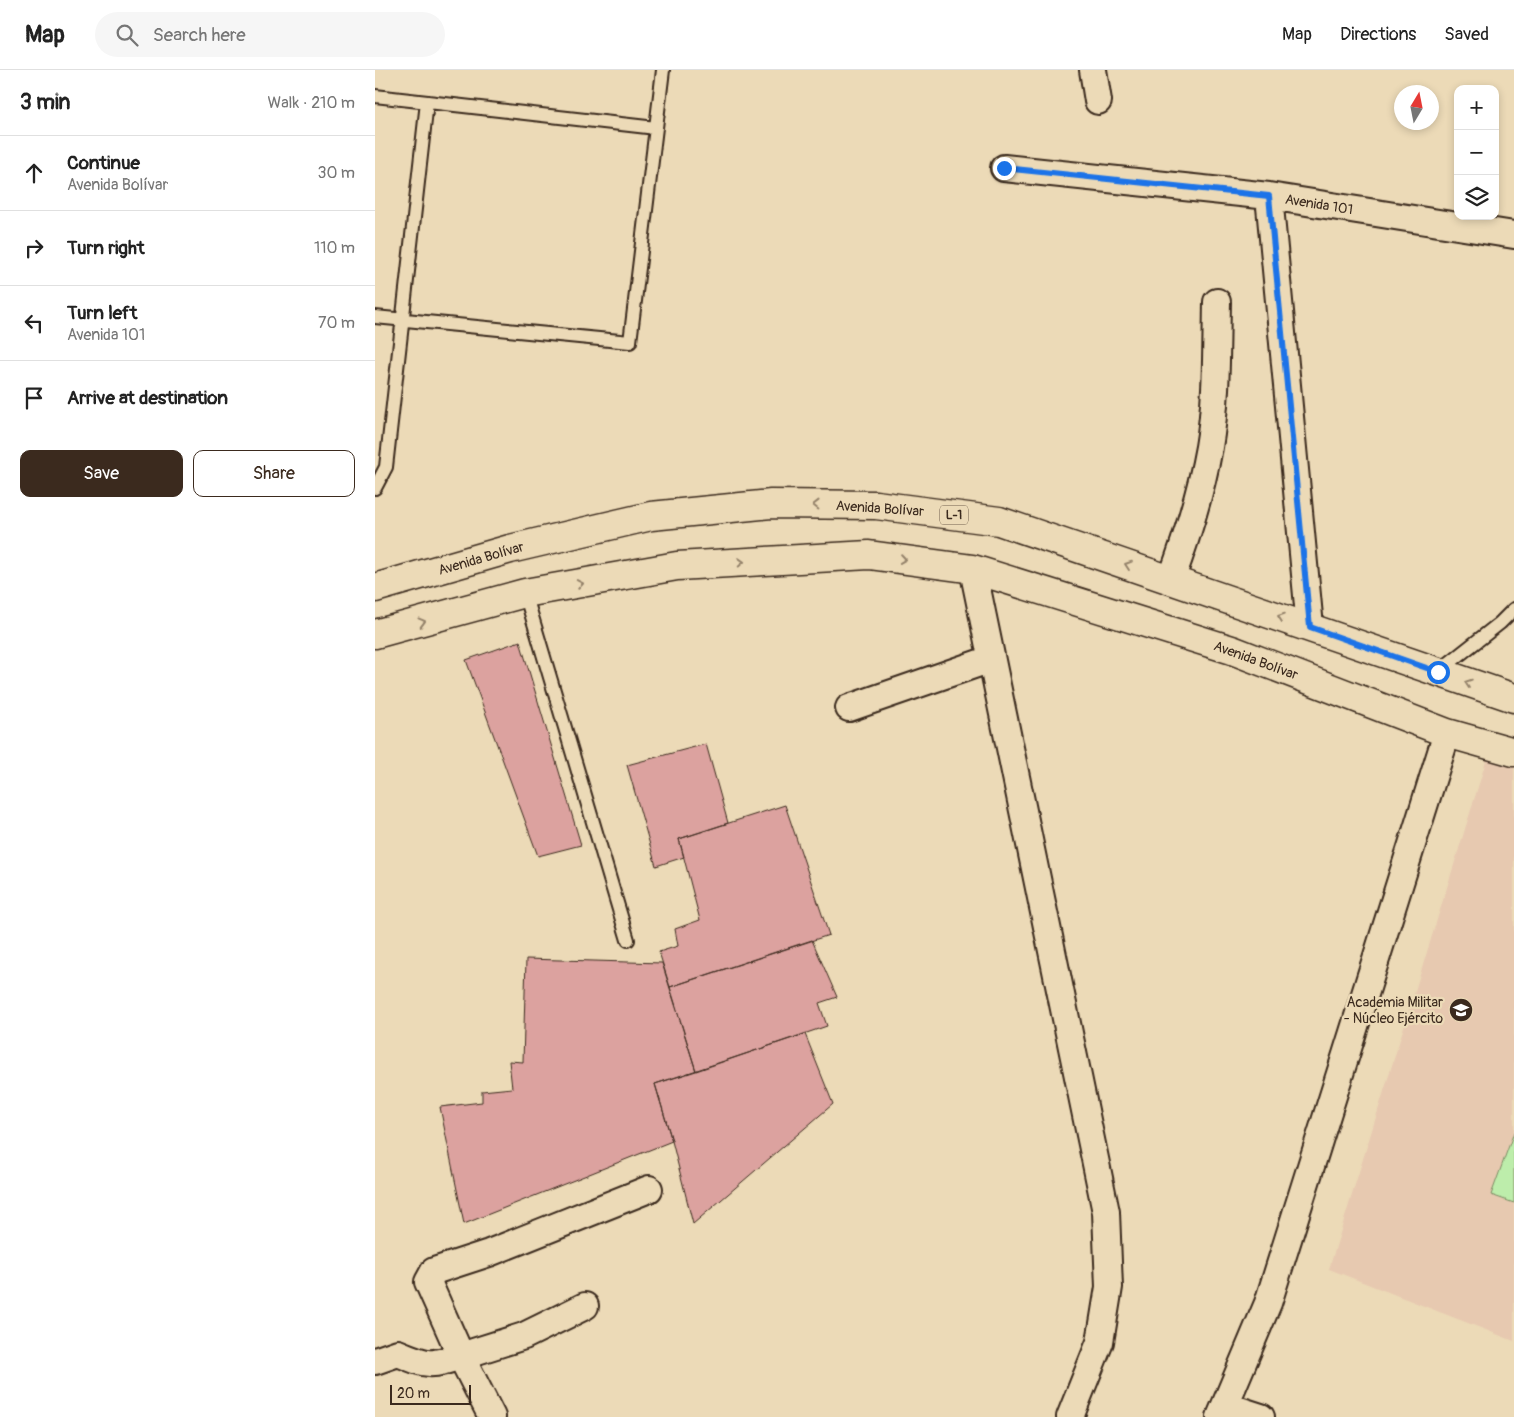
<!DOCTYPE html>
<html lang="en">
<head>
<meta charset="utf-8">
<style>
	body { margin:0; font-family:Pangolin,sans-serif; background:#f6f6f6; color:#222 }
	.controls { position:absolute; right:15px; top:15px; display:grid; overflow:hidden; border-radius:10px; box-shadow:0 2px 8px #0003 }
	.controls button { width:45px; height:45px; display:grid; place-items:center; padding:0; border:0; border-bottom:1px solid #e0e0e0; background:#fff; color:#222; font:25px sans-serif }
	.compass { position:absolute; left:1019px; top:15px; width:45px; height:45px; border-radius:50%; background:#fff; box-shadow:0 2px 8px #0003; rotate:10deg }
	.scale { position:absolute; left:15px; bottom:12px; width:81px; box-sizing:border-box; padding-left:5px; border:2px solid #3b2a1e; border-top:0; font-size:14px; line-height:18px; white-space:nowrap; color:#3b2a1e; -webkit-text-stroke:4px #ecdab7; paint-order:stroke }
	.stop { position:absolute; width:15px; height:15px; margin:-11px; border:4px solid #1a73e8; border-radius:50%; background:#fff }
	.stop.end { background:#1a73e8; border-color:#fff; box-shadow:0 1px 5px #0008 }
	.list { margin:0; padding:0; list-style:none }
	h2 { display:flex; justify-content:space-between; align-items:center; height:65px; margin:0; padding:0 20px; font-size:21px }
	h2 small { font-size:16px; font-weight:400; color:#767676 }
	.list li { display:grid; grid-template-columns:32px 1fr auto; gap:15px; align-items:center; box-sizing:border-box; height:75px; padding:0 20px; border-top:1px solid #e0e0e0 }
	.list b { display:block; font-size:19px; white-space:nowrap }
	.list p { margin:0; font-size:16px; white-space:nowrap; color:#767676 }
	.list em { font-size:16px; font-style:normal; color:#767676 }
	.actions { display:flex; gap:10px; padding:15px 20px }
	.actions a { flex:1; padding:11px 0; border:1px solid #3b2a1e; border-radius:10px; text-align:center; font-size:18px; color:#3b2a1e }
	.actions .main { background:#3b2a1e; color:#fff }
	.icon { flex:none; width:28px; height:28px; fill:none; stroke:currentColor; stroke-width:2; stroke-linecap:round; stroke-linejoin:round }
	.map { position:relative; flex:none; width:1139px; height:1347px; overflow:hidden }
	header { display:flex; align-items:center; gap:30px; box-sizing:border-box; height:70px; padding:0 25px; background:#fff; border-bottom:1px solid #e0e0e0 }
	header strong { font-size:24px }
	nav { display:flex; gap:28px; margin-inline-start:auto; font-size:18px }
	.search { width:350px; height:45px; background:#f6f6f6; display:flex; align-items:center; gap:12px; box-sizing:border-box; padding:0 18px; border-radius:28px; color:#767676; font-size:19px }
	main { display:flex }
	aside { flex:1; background:#fff }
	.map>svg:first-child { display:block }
</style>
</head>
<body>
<header>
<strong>Map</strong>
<div class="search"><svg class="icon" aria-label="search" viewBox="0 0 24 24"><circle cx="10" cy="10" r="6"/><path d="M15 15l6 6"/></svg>Search here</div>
<nav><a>Map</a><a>Directions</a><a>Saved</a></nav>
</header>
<main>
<aside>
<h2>3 min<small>Walk · 210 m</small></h2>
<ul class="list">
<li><svg class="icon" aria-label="ahead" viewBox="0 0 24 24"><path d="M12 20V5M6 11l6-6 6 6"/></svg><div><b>Continue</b><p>Avenida Bolívar</p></div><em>30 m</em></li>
<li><svg class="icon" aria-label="right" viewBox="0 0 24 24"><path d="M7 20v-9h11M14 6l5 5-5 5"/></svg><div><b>Turn right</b></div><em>110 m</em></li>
<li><svg class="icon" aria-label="left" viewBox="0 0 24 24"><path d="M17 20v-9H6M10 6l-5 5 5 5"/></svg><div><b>Turn left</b><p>Avenida 101</p></div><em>70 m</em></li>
<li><svg class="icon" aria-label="arrive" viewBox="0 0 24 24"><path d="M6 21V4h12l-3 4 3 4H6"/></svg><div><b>Arrive at destination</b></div></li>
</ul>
<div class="actions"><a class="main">Save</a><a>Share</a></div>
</aside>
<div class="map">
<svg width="1139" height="1347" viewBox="0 0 1139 1347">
	<rect width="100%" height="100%" fill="#ecdab7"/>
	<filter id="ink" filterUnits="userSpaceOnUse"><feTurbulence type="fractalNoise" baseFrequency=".02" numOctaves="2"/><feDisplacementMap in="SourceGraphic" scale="10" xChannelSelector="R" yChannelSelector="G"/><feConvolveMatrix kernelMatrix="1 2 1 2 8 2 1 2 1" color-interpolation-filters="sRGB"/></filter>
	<g filter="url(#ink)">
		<!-- built -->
		<path fill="#e7c9b0" d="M1116,675L1139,681V1271L954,1199Z"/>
		<!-- green -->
		<path fill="#bdedab" stroke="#7c8c64" d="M1139,1062V1133L1116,1125Z"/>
		<!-- building -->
		<path fill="#dca29f" stroke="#3b2a1e" d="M145,571L206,775L163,786L91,590Z
			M331,674L353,753L304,769L309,787L281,796L252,695Z
			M410,735L454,865L295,917L284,882L303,876L300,859L325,850L304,769Z
			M437,870L462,927L444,933L452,956L321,1001L295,917Z
			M151,889L287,893L321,1001L280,1014L297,1071L89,1154L65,1037L107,1032V1021L137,1018L134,991L148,992Z
			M430,964L458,1034L318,1154L297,1071L280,1014Z"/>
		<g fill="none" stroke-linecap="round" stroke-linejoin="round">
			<!-- lane casing -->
			<g stroke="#3b2a1e" stroke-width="16">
				<path id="lane" d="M0,26L281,58
					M0,247L255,272L288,0
					M0,418L11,397L52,32
					M150,523L253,870
					M1064,601L1125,553L1139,539"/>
			</g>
			<!-- street casing -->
			<g stroke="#3b2a1e" stroke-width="30">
				<path id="street" d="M718,0L723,31
					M629,98L894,126L1139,165
					M894,126L935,557
					M598,499L731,1142L734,1217L725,1272L695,1347
					M796,510C812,467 826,422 834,377C842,330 841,280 842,232
					M474,638L616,589
					M210,1236L149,1266L86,1286L53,1212L59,1201L114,1183L274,1119
					M0,1291L23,1283C54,1296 55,1296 86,1286L117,1347
					M852,1336L886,1347
					M845,1347L893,1233L1072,663"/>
			</g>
			<!-- primary casing -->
			<g stroke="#3b2a1e" stroke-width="31">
				<path id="primary" d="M0,518L135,479L276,446L396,434L501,435L624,451L1139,628
					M0,564L150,523L302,496L494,485L598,499L857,580L1072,663L1139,682"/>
			</g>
			<!-- lane -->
			<use href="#lane" stroke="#ecdab7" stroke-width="12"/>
			<!-- street -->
			<use href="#street" stroke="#ecdab7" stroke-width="26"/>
			<!-- primary -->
			<use href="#primary" stroke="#ecdab7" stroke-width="28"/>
		</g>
		<!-- one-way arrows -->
		<defs><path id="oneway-chevron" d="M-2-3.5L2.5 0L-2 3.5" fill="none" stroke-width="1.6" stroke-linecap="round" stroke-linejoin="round" transform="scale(1.25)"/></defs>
		<g stroke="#94826a">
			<use href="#oneway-chevron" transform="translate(441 435) rotate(-179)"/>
			<use href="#oneway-chevron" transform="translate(528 489) rotate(8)"/>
			<use href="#oneway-chevron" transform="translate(366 492) rotate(-3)"/>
			<use href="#oneway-chevron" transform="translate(753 495) rotate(-161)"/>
			<use href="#oneway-chevron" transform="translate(205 514) rotate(-10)"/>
			<use href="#oneway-chevron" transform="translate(906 547) rotate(-161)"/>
			<use href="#oneway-chevron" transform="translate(47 552) rotate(-15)"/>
			<use href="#oneway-chevron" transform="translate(1093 613) rotate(-161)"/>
		</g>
	</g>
	<g fill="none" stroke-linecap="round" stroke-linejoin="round" filter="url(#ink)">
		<!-- route -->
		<path stroke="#1a73e8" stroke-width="6" d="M629,98L894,126L935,557L1063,602"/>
	</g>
	<!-- icons -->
	<defs>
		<g id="university-disc" transform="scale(1.25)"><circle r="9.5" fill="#3b2a1e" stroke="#ecdab7"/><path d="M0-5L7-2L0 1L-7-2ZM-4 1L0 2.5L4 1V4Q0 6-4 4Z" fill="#fff"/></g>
	</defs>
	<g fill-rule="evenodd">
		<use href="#university-disc" x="1086" y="940"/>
	</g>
	<g text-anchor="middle" stroke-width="4.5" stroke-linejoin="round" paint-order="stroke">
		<!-- shield labels -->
		<rect fill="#ecdab7" stroke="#705f4c" stroke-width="1" x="565" y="435.5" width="28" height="19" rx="4"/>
		<g font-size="12" font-weight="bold" fill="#3b2a1e">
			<text x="579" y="449">L-1</text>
		</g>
		<!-- street labels -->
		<g font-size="14" fill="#3b2a1e" stroke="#ecdab7">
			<text transform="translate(944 134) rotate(9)" y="5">Avenida 101</text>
			<text transform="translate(505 438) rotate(4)" y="5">Avenida Bolívar</text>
			<text transform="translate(106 488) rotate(-16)" y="5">Avenida Bolívar</text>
			<text transform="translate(881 590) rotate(20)" y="5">Avenida Bolívar</text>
		</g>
		<!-- poi labels -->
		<g font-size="14" fill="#3b2a1e" stroke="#ecdab7" text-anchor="end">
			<text x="1068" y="937">Academia Militar<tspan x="1068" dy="16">- Núcleo Ejército</tspan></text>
		</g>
	</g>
</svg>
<div class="controls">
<button>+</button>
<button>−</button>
<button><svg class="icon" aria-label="layers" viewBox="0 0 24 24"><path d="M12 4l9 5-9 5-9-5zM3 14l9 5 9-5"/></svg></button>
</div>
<svg class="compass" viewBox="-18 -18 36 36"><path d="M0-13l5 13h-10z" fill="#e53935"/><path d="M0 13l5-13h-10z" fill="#767676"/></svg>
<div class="scale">20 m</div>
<div class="stop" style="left:1063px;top:602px"></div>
<div class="stop end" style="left:629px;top:98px"></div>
</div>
</main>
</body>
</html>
